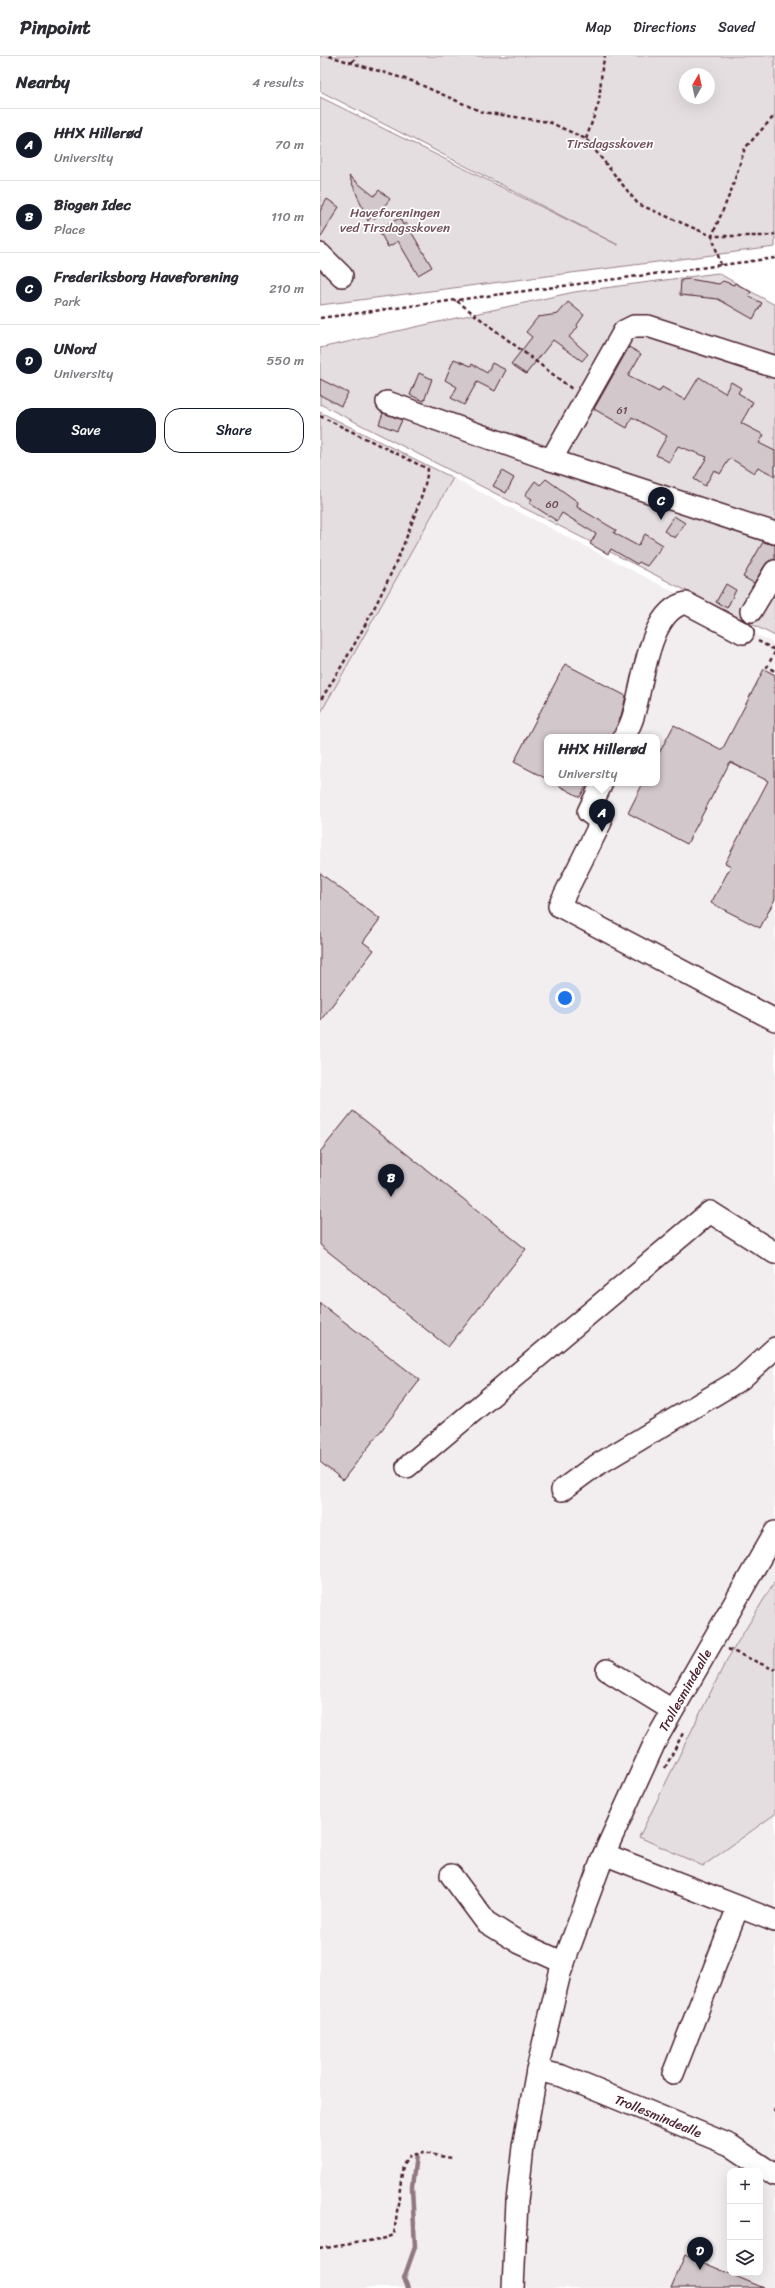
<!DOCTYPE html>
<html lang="en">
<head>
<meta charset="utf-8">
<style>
	body { margin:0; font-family:Sriracha,sans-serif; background:#f7f7f7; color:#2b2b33 }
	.controls { position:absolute; right:12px; bottom:12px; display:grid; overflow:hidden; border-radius:8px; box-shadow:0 4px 16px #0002 }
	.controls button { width:36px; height:36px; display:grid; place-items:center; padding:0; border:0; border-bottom:1px solid #e1e1e2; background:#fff; color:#2b2b33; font:20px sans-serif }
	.compass { position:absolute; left:359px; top:12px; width:36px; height:36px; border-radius:50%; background:#fff; box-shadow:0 4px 16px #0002; rotate:9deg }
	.you { position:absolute; left:245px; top:942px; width:14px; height:14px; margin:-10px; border:3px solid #fff; border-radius:50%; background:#1a73e8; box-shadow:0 0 0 6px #1a73e833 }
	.badge { display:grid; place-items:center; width:26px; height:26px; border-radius:50%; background:#111827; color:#fff; font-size:13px; font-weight:700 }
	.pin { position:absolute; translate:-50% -33px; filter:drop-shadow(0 1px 2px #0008) }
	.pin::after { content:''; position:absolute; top:21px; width:14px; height:12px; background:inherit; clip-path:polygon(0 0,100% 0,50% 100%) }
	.popup { position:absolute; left:224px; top:678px; width:116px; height:52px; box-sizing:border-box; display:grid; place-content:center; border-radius:8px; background:#fff; filter:drop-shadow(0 1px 3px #0005); font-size:13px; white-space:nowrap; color:#7c7c81 }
	.popup b { font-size:15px; color:#2b2b33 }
	.popup::after { content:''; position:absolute; left:50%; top:100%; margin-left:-8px; border:8px solid transparent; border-top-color:#fff }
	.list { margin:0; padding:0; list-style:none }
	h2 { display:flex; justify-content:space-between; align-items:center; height:52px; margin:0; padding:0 16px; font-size:17px }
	h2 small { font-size:13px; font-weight:400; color:#7c7c81 }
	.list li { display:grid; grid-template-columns:26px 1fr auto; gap:12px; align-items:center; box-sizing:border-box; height:72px; padding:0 16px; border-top:1px solid #e1e1e2 }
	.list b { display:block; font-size:15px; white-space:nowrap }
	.list p { margin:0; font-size:13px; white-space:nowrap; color:#7c7c81 }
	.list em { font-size:13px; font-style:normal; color:#7c7c81 }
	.actions { display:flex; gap:8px; padding:12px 16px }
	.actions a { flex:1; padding:9px 0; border:1px solid #111827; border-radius:16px; text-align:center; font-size:14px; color:#111827 }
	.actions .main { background:#111827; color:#fff }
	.icon { flex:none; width:22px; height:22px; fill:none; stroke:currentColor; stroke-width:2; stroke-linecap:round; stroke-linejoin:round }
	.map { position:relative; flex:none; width:455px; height:2232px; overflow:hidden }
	header { display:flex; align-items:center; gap:24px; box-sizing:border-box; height:56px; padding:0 20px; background:#fff; border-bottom:1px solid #e1e1e2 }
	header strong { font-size:19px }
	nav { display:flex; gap:22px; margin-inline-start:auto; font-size:14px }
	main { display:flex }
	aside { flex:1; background:#fff }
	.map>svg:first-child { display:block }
</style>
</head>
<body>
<header>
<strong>Pinpoint</strong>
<nav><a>Map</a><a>Directions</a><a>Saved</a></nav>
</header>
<main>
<aside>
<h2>Nearby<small>4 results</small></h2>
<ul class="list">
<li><span class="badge">A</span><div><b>HHX Hillerød</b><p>University</p></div><em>70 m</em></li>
<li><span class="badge">B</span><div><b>Biogen Idec</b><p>Place</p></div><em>110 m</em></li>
<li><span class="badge">C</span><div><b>Frederiksborg Haveforening</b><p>Park</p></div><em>210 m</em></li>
<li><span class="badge">D</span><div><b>UNord</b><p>University</p></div><em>550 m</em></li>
</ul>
<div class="actions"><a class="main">Save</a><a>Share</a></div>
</aside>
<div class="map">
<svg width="455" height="2232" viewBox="0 0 455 2232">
	<rect width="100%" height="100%" fill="#fff"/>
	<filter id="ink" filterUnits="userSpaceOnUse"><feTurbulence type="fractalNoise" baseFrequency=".025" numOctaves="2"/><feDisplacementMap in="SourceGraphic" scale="8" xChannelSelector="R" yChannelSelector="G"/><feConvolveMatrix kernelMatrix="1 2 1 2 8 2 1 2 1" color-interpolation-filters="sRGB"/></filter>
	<g filter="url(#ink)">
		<!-- built -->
		<path fill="#f2eeef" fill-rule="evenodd" d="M133,422L455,588V2232H0V658ZM227,681H337V727H227ZM410,2115H440V2217H410Z"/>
		<!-- green -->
		<path fill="#e5dee0" stroke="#987e86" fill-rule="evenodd" d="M0,0H455V191L0,249V41L298,189L0,35ZM365,18H389V42H365Z
			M398,217L455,249V580L0,348V292L254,236Z
			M0,356L133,422L0,658Z
			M455,1525V1758L383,1810L319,1781L405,1607Z"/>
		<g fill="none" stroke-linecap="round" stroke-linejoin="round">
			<!-- stream -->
			<path stroke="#91787e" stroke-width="4.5" d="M88,2232L84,2222L95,2191L92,2131L96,2099"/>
		</g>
		<!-- building -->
		<path fill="#d2c7cb" stroke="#4a1f2b" d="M29,120L54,140L59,134L70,143L54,163L52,160L48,165Z
			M7,143L19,151L0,182V155Z
			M80,162L83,169L86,167L112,211L98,219L78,185L68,191L58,173Z
			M369,223L399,228L403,225L414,229L415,227L431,236L428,240L442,247L433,263L398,243L360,239L361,224Z
			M248,246L264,259L257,269L258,271L249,281L268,298L262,305L233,284L206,318L191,308L212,281L206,276L218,261L238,258Z
			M309,291L321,298L308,320L339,336L342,331L365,344L379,321L405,337L411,326L421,332L418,337L433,346L421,367L444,379L439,387L455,395V420L438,411L434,417L410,402L400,418L394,414L385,430L374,423L387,401L358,390L349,406L336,399L347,380L312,361L307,372L274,353Z
			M134,303L151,310L152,308L167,317L172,307L186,314L175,335L157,326L144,349L131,342L137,331L125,324Z
			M99,317L112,323L104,345L90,339Z
			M0,323L28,337L21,350L0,339Z
			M63,357L82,364L77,375L59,368Z
			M182,415L194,422L186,437L173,430Z
			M226,423L258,446L257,451L296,474L294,477L318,490L325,478L343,489L327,510L319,506L317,508L291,493L288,498L270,488L276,478L242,457L237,465L209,447L212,443L205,439L215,425L220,429Z
			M354,460L365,467L355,482L344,475Z
			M443,486L455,489V503L445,509L434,527L423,521Z
			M406,528L416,534L407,552L396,546Z
			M245,608L306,640L301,660L292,681H227V723L194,706Z
			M444,613L455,619V843L440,872L391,847L411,810L405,807L448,725L410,706L367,788L308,757L323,727H337V701L354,669L402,694Z
			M234,727H268L260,741Z
			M0,817L60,863L43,886L54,894L0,965Z
			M33,1055L206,1193L128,1291L0,1189V1096Z
			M0,1247L100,1324L23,1424L0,1406Z
			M365,2199L444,2232H351Z"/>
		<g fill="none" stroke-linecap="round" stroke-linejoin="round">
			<!-- minor casing -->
			<g stroke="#4a1f2b" stroke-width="24">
				<g id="minor">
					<path d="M0,198L22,220"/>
					<path d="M67,346L231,404L455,477"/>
					<path d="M231,404L304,275L314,270H328L455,311"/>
					<path d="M431,555L455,515"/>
					<path d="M304,681C307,676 310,670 312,664C323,634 327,554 366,547L423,577"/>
					<path d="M282,727L268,756L281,766L239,850L455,964"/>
					<path d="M87,1411L390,1156L455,1197"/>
					<path d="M242,1434L272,1412L421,1323L455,1292"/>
					<path d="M287,1614L352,1654"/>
					<path d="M284,1798L455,1865"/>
					<path d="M131,1819L166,1866L200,1887L244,1907"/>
					<path id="s1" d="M217,2014L242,2020L410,2089L455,2119"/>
					<path d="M353,2018L418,1851"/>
					<path id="s2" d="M193,2232L197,2145L203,2091L217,2014L240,1917L284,1798L336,1684L455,1476"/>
				</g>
			</g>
			<!-- path -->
			<path stroke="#4a1f2b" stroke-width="2.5" stroke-dasharray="4 3" stroke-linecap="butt" d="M9,0L92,25L162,56L229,66L266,83L318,148L392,180L411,135L425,92L455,59
				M32,6L37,0
				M266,83L279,46L282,12L285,0
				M401,209L392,180H444L455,178
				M137,245L252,333
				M0,262L455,202
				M0,360L108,413C105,434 97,452 90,472C67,533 35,590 0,645
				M438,585L455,594
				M455,596L447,611L455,615
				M408,1593L455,1614
				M345,1712L363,1677
				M454,2056L455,2053
				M0,2193L66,2182L74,2179L83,2109L90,2099L103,2097L132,2102"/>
			<!-- minor -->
			<use href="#minor" stroke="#fff" stroke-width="21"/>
		</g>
	</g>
	<g text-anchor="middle" stroke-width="3.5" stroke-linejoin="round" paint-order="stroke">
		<!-- number labels -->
		<g font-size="11" fill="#6c4953">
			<text x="302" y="358">61</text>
			<text x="232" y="452">60</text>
		</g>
		<!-- park labels -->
		<g font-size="13" fill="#714f58" stroke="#fff">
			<text x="290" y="92">Tirsdagsskoven</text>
			<text x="75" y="161">Haveforeningen<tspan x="75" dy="15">ved Tirsdagsskoven</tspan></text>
		</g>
		<!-- street labels -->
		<g font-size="13" fill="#4a1f2b" stroke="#fff">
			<text dy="5" stroke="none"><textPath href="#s2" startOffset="629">Trollesmindealle</textPath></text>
			<text dy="5" stroke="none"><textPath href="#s1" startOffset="130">Trollesmindealle</textPath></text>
		</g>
	</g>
</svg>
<div class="controls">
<button>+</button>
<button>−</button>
<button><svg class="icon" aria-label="layers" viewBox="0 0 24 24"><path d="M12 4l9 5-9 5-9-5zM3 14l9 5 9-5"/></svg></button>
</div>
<svg class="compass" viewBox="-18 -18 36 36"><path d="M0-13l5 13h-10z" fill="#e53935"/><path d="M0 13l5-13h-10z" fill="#7c7c81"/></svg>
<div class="you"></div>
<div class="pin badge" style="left:282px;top:776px">A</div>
<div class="popup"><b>HHX Hillerød</b>University</div>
<div class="pin badge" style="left:71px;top:1141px">B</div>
<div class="pin badge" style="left:341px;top:464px">C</div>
<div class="pin badge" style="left:380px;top:2214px">D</div>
</div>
</main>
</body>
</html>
